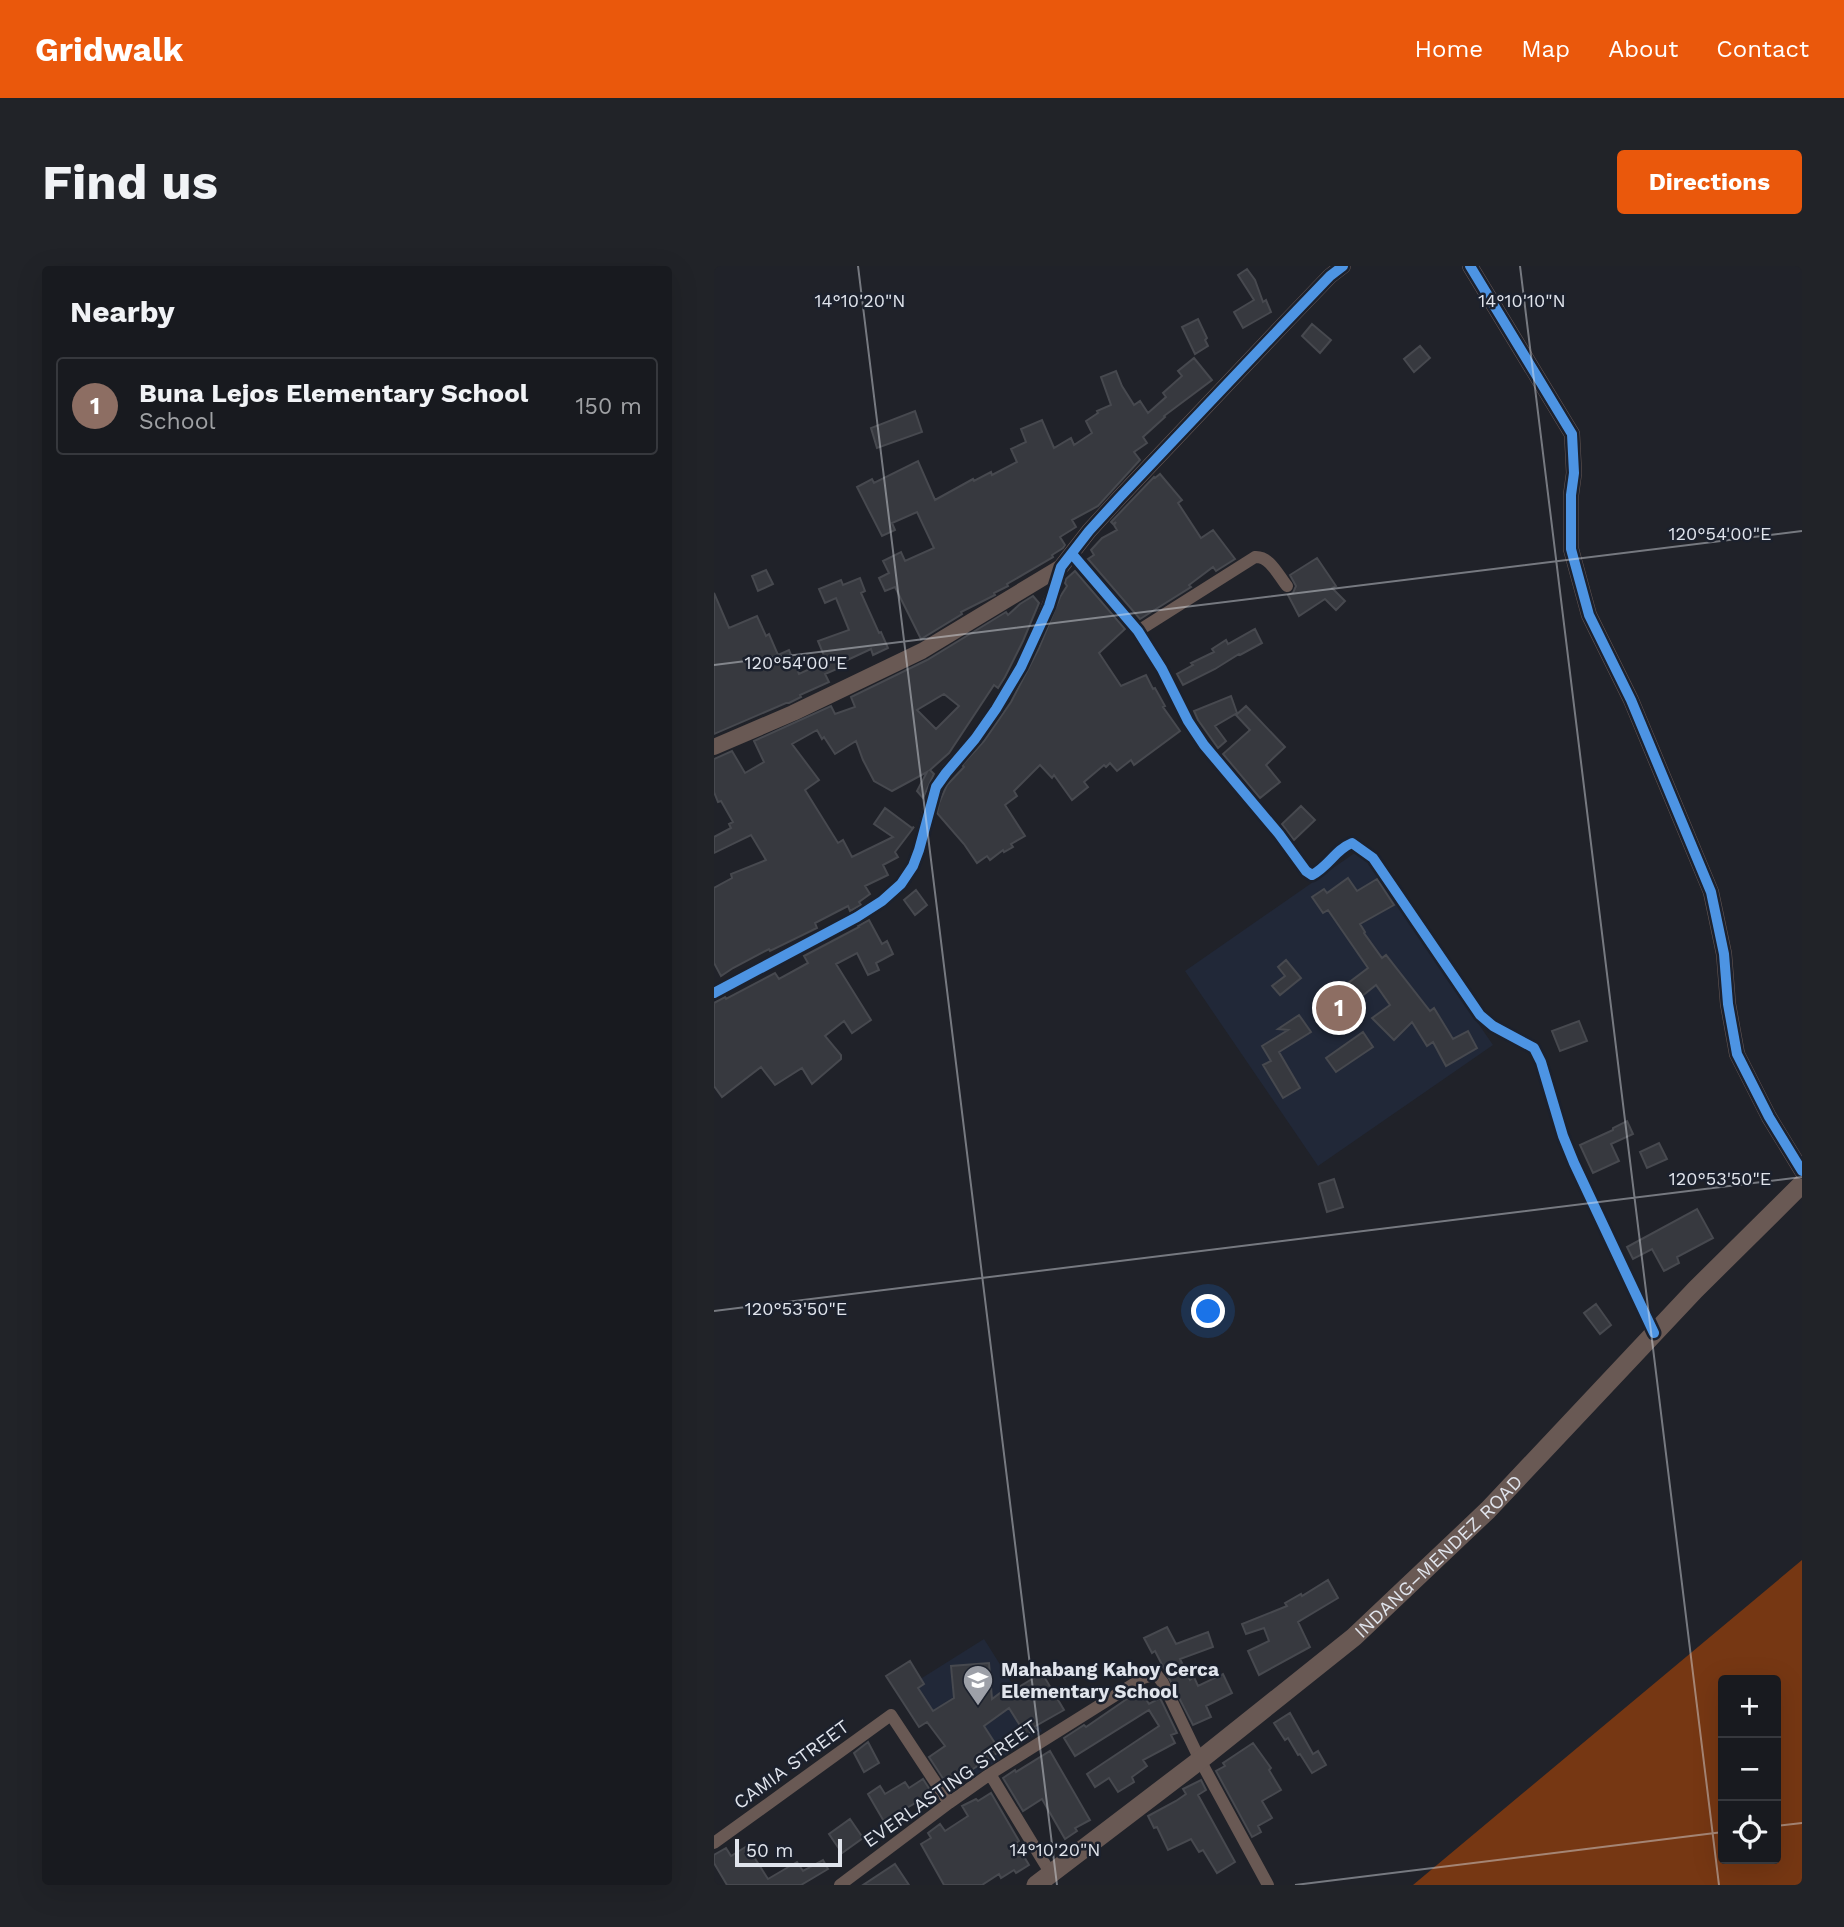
<!DOCTYPE html>
<html lang="en">
<head>
<meta charset="utf-8">
<style>
	body { margin:0; font-family:"Work Sans",sans-serif; background:#212328; color:#f1f3f6 }
	.controls { position:absolute; right:21px; bottom:21px; display:grid; overflow:hidden; border-radius:7px; box-shadow:0 7px 28px #0002 }
	.controls button { width:63px; height:63px; display:grid; place-items:center; padding:0; border:0; border-bottom:2px solid #36383d; background:#181a1f; color:#f1f3f6; font:35px sans-serif }
	.scale { position:absolute; left:21px; bottom:18px; width:107px; box-sizing:border-box; padding-left:7px; border:4px solid #e0e4ec; border-top:0; font-size:19px; line-height:24px; white-space:nowrap; color:#e0e4ec; -webkit-text-stroke:5px #1c212d; paint-order:stroke }
	.you { position:absolute; left:495px; top:1046px; width:24px; height:24px; margin:-18px; border:5px solid #fff; border-radius:50%; background:#1a73e8; box-shadow:0 0 0 10px #1a73e833 }
	.badge { display:grid; place-items:center; width:46px; height:46px; border-radius:50%; background:#ea580c; color:#fff; font-size:23px; font-weight:700 }
	.pin { position:absolute; translate:-50% -50%; border:4px solid #fff; box-shadow:0 2px 7px #0006 }
	.list { margin:0; padding:0; list-style:none }
	h2 { display:flex; justify-content:space-between; align-items:center; height:91px; margin:0; padding:0 28px; font-size:30px }
	h2 small { font-size:23px; font-weight:400; color:#9fa1a4 }
	.list li { display:grid; grid-template-columns:46px 1fr auto; gap:21px; align-items:center; box-sizing:border-box; height:98px; margin:0 14px 14px; padding:0 14px; border:2px solid #36383d; border-radius:7px }
	.list b { display:block; font-size:26px; white-space:nowrap }
	.list p { margin:0; font-size:23px; white-space:nowrap; color:#9fa1a4 }
	.list em { font-size:23px; font-style:normal; color:#9fa1a4 }
	.icon { flex:none; width:38px; height:38px; fill:none; stroke:currentColor; stroke-width:2; stroke-linecap:round; stroke-linejoin:round }
	.map { position:relative; flex:none; width:1088px; height:1619px; overflow:hidden; border-radius:7px }
	header { display:flex; align-items:center; gap:42px; box-sizing:border-box; height:98px; padding:0 35px; background:#ea580c; color:#fff }
	header strong { font-size:33px }
	nav { display:flex; gap:38px; margin-inline-start:auto; font-size:24px }
	.intro { display:flex; align-items:center; justify-content:space-between; box-sizing:border-box; height:168px; padding:0 42px }
	h1 { margin:0; font-size:49px }
	.button { padding:18px 32px; border-radius:7px; background:#ea580c; color:#fff; font-size:24px; font-weight:700 }
	main { display:flex; gap:42px; padding:0 42px }
	aside { flex:1; background:#181a1f; border-radius:7px; box-shadow:0 7px 28px #0002 }
	.map>svg:first-child { display:block }
</style>
</head>
<body>
<header>
<strong>Gridwalk</strong>
<nav><a>Home</a><a>Map</a><a>About</a><a>Contact</a></nav>
</header>
<div class="intro"><h1>Find us</h1><a class="button">Directions</a></div>
<main>
<aside>
<h2>Nearby<small></small></h2>
<ul class="list">
<li><span class="badge" style="background:#8d6e63">1</span><div><b>Buna Lejos Elementary School</b><p>School</p></div><em>150 m</em></li>
</ul>
</aside>
<div class="map">
<svg width="1088" height="1619" viewBox="0 0 1088 1619">
	<rect width="100%" height="100%" fill="#202229"/>
	<!-- built -->
	<path fill="#212838" d="M645,584L779,779L604,900L471,705Z
		M270,1373L328,1465L259,1511L200,1417Z"/>
	<!-- forest -->
	<path fill="#763713" fill-rule="evenodd" d="M1088,1294V1619H699ZM1009,1414H1062V1593H1009Z"/>
	<!-- building -->
	<path fill="#37393f" stroke="#47494f" stroke-width="2" fill-rule="evenodd" d="M533,3L541,14L549,36L552,34L557,46L529,62L520,46L540,34L524,9Z
		M484,53L493,72L491,74L494,80L481,88L468,61Z
		M598,58L617,74L606,87L588,70Z
		M706,80L716,92L700,106L690,93Z
		M480,92L498,114L450,150L451,151L429,171L433,177L420,186L426,194L384,240L358,254L362,261L346,271L351,279L349,282L338,289L339,291L293,318L294,320L280,327L281,329L247,346L248,348L207,373L181,321L171,325L165,312L175,307L169,295L187,286L191,295L220,282L203,246L178,257L181,264L168,270L143,221L158,213L160,217L204,195L221,234L259,213L260,215L277,206L278,209L303,196L297,183L312,176L307,163L328,154L340,182L357,172L360,179L378,167L372,155L384,147L383,145L397,139L387,111L402,105L408,120L420,139L426,135L434,147L452,131L449,127L468,110L464,105Z
		M201,145L208,166L163,182L157,162Z
		M446,208L468,234L464,237L487,272L499,264L521,293L502,305L499,301L475,319L477,321L426,353L374,293L380,289L377,284L388,272L403,264L400,259L402,256L399,258L397,256L440,211L441,212Z
		M603,292L622,320L618,322L631,335L622,344L611,333L585,350L574,329L579,327L582,320L576,309Z
		M52,304L59,318L44,325L38,310Z
		M361,305L411,363L385,387L407,420L432,409L439,423L441,422L451,440L449,441L466,465L420,499L417,494L403,505L396,497L392,501L390,499L370,516L374,521L358,534L340,509L338,512L326,499L300,525L303,530L291,539L311,570L297,578L299,581L290,586L289,584L276,594L273,590L263,597L250,578L223,547L225,537L233,519L250,501L248,499L270,475L297,436L325,382L346,331L353,320L351,317L352,313Z
		M146,312L151,325L147,327L165,367L167,366L174,382L159,389L157,383L129,396L130,400L111,408L115,416L86,429L87,431L75,437H72L0,468V327L15,362L43,350L52,370L55,368L64,389L75,384L85,408L109,397L107,394L111,392L104,375L135,364L122,332L111,337L105,323L127,314L129,319Z
		M319,330L325,337L309,375L291,411L284,422L280,419L235,487L216,504L220,508L209,532L203,525L213,506L178,525L160,515L149,494L142,475L121,488L110,471L108,473L103,464L78,478L105,514L91,524L124,577L129,574L138,591L179,571L160,558L171,542L198,562L200,561L181,586L184,591L169,599L174,609L151,620L156,628L145,636L147,639L136,645L134,640L101,657L103,662L56,685L55,683L19,702L7,710L0,697V622L18,612L17,608L52,594L37,569L0,587V571L17,562L15,558L19,556L7,535L4,536L0,526V493L18,485L31,507L50,496L40,475L117,440L121,448L141,441L137,431L213,394L292,346L294,349L306,338ZM230,428L245,440L222,463L203,444Z
		M541,363L548,377L526,389L525,388L501,403L469,419L463,408L479,399L477,397L500,386L498,383L512,374L514,378Z
		M517,430L523,447L501,460L512,475L504,482L484,454L480,445Z
		M532,440L571,481L552,499L566,516L546,532L509,488L536,464L522,449Z
		M587,540L601,554L580,574L568,558Z
		M634,612L643,625L663,613L680,639L646,658L651,666L650,667L668,692L672,689L716,745L720,742L739,773L754,765L763,782L732,800L719,776L713,780L698,756L680,774L658,752L676,739L662,719L642,735L629,721L654,702L614,644L609,647L598,631L610,623L613,627Z
		M202,624L213,639L201,649L190,634Z
		M155,654L168,678L173,675L179,688L162,697L165,704L154,709L143,687L122,698L157,754L138,767L130,755L111,770L127,789V793L98,818L88,802L61,819L47,801L8,831L0,820V737L11,731L12,733L61,707L65,713L94,697L90,690L145,661L144,660Z
		M572,694L587,712L566,729L558,720L571,710L564,701Z
		M585,749L597,766L565,786L586,822L569,832L549,799L557,795L548,780L574,764L564,763Z
		M865,755L873,775L846,785L838,765Z
		M649,766L659,781L622,806L612,792Z
		M913,855L919,868L897,878L905,895L879,907L866,879L899,864V862Z
		M945,877L953,893L933,902L926,886Z
		M620,913L629,941L613,946L605,918Z
		M983,943L999,972L963,991L965,997L950,1005L938,983L919,993L913,981Z
		M882,1038L897,1059L886,1068L870,1047Z
		M614,1314L624,1332L584,1356L596,1381L545,1409L534,1385L555,1375L550,1362L532,1368L528,1358L573,1340L571,1337L587,1328L588,1330Z
		M453,1361L462,1378L494,1366L499,1381L466,1393L476,1414L480,1411L484,1420L509,1408L518,1427L492,1440L497,1451L479,1459L441,1385L438,1387L430,1372Z
		M196,1395L210,1418L204,1422L219,1445L240,1432L237,1400L275,1397L278,1433L290,1424L293,1428L328,1407L350,1444L320,1461L322,1463L312,1469L295,1442L270,1460L286,1485L256,1505L253,1501L232,1517L215,1491L231,1480L213,1456L205,1461L172,1410Z
		M426,1424L435,1438L446,1432L463,1467L457,1469L461,1477L429,1494L433,1500L418,1511L420,1516L404,1526L395,1512L381,1521L373,1508L445,1460L435,1444L361,1490L350,1472L370,1459L372,1461Z
		M576,1447L599,1488L604,1485L612,1499L598,1507L586,1488L584,1489L574,1472L571,1474L560,1457Z
		M154,1476L165,1497L150,1506L140,1487Z
		M539,1477L557,1502L555,1504L567,1524L548,1535L558,1552L544,1560L547,1566L538,1571L502,1505L511,1500L509,1497Z
		M336,1485L376,1554L361,1562L363,1565L351,1573L328,1533L309,1545L289,1512L301,1504L302,1506Z
		M209,1513L218,1527L206,1536L205,1535L184,1547L186,1551L172,1559L154,1528L166,1520L171,1528L191,1516L195,1522Z
		M487,1514L492,1524L484,1529L521,1596L503,1607L489,1584L485,1586L477,1573L454,1584L443,1561L440,1562L434,1550L462,1535L472,1528L469,1523Z
		M277,1527L305,1575L302,1577L315,1599L302,1607L300,1604L287,1612L285,1608L268,1619H230L207,1578L217,1572L214,1567L226,1558L231,1565L254,1550L248,1540L262,1533L264,1535Z
		M136,1553L149,1572L128,1587L115,1568Z
		M33,1580L54,1613L83,1596L89,1605L109,1594L114,1603L87,1619H13L0,1597V1589L12,1582L17,1590Z
		M181,1598L195,1619H149Z"/>
	<g fill="none" stroke-linecap="round" stroke-linejoin="round">
		<!-- minor -->
		<path stroke="#695954" stroke-width="12" d="M358,288L424,365L448,403L474,455L490,479L565,568L592,605L598,609C615,600 621,584 638,577L659,592L766,749L779,760L820,782L827,796L849,870L860,897L940,1067
			M424,365L541,291C556,290 564,309 573,320
			M0,727C35,708 69,690 104,672C132,657 162,643 184,621C211,594 207,554 222,522C229,505 246,490 258,476C265,468 270,459 276,450C308,405 330,354 347,301
			M276,1508L337,1608
			M0,1577L177,1449L235,1537
			M126,1619L235,1537L276,1508L429,1412L442,1408L449,1417L486,1494L554,1619"/>
		<!-- tertiary -->
		<path stroke="#695954" stroke-width="16" d="M756,0L858,168L860,207L857,229V283L875,349L917,434L997,626L1010,688L1014,738L1023,788L1055,851L1088,905
			M0,481L79,447L208,385L347,301L375,265L406,231L568,60L616,10L629,0"/>
		<!-- primary -->
		<path stroke="#695954" stroke-width="19" id="s1" d="M322,1619L486,1494L640,1371L774,1244L981,1024L1088,918"/>
		<!-- cycleway casing -->
		<g stroke="#1c212d" stroke-width="15">
			<path id="cycleway" d="M756,0L858,168L860,207L857,229V283L875,349L917,434L997,626L1010,688L1014,738L1023,788L1055,851L1088,905
				M358,288L424,365L448,403L474,455L490,479L565,568L592,605L598,609C615,600 621,584 638,577L659,592L766,749L779,760L820,782L827,796L849,870L860,897L940,1067
				M0,727L143,651L168,635L187,618L199,600L205,584L222,521L232,507L261,473L282,443L307,401L335,340L347,301L375,265L406,231L568,60L616,10L629,0"/>
		</g>
		<!-- cycleway -->
		<use href="#cycleway" stroke="#4d94e3" stroke-width="10"/>
	</g>
	<!-- ticks -->
	<path fill="none" stroke="#e0e4ec" stroke-width="2" stroke-opacity="0.45" d="M144,0L343,1619M806,0L1005,1619M0,399L1088,265M0,1045L1088,911M1062,1560L1088,1557M581,1619L1009,1566"/>
	<!-- icons -->
	<defs>
		<g id="school-pin" transform="scale(1.575)"><path d="M0 17L-7.5 6A9.5 9.5 0 1 1 7.5 6Z" fill="#9da0a8" stroke="#1c212d"/><path d="M0-5L7-2L0 1L-7-2ZM-4 1L0 2.5L4 1V4Q0 6-4 4Z" fill="#fff"/></g>
	</defs>
	<g fill-rule="evenodd">
		<use href="#school-pin" x="264" y="1414"/>
	</g>
	<g text-anchor="middle" stroke-width="5" stroke-linejoin="round" paint-order="stroke">
		<!-- street labels -->
		<g font-size="19" fill="#e0e4ec" stroke="#1c212d">
			<text dy="7" stroke="none"><textPath href="#s1" startOffset="520">INDANG–MENDEZ ROAD</textPath></text>
			<text transform="translate(77 1498) rotate(-36)" y="7">CAMIA STREET</text>
			<text transform="translate(236 1517) rotate(-35)" y="7">EVERLASTING STREET</text>
		</g>
		<!-- poi labels -->
		<g font-size="19" font-weight="bold" fill="#e0e4ec" stroke="#1c212d" text-anchor="start">
			<text x="287" y="1410">Mahabang Kahoy Cerca<tspan x="287" dy="22">Elementary School</tspan></text>
		</g>
	</g>
	<g font-size="18" text-anchor="middle" fill="#e0e4ec" stroke="#1c212d" stroke-width="5" stroke-linejoin="round" paint-order="stroke">
		<text x="146" y="41">14°10'20"N</text>
		<text x="808" y="41">14°10'10"N</text>
		<text x="1006" y="274">120°54'00"E</text>
		<text x="82" y="403">120°54'00"E</text>
		<text x="1006" y="919">120°53'50"E</text>
		<text x="82" y="1049">120°53'50"E</text>
		<text x="341" y="1590">14°10'20"N</text>
	</g>
</svg>
<div class="controls">
<button>+</button>
<button>−</button>
<button><svg class="icon" aria-label="locate" viewBox="0 0 24 24"><circle cx="12" cy="12" r="6"/><path d="M12 2v4M12 18v4M2 12h4M18 12h4"/></svg></button>
</div>
<div class="scale">50 m</div>
<div class="you"></div>
<div class="pin badge" style="left:625px;top:742px;background:#8d6e63">1</div>
</div>
</main>
</body>
</html>
